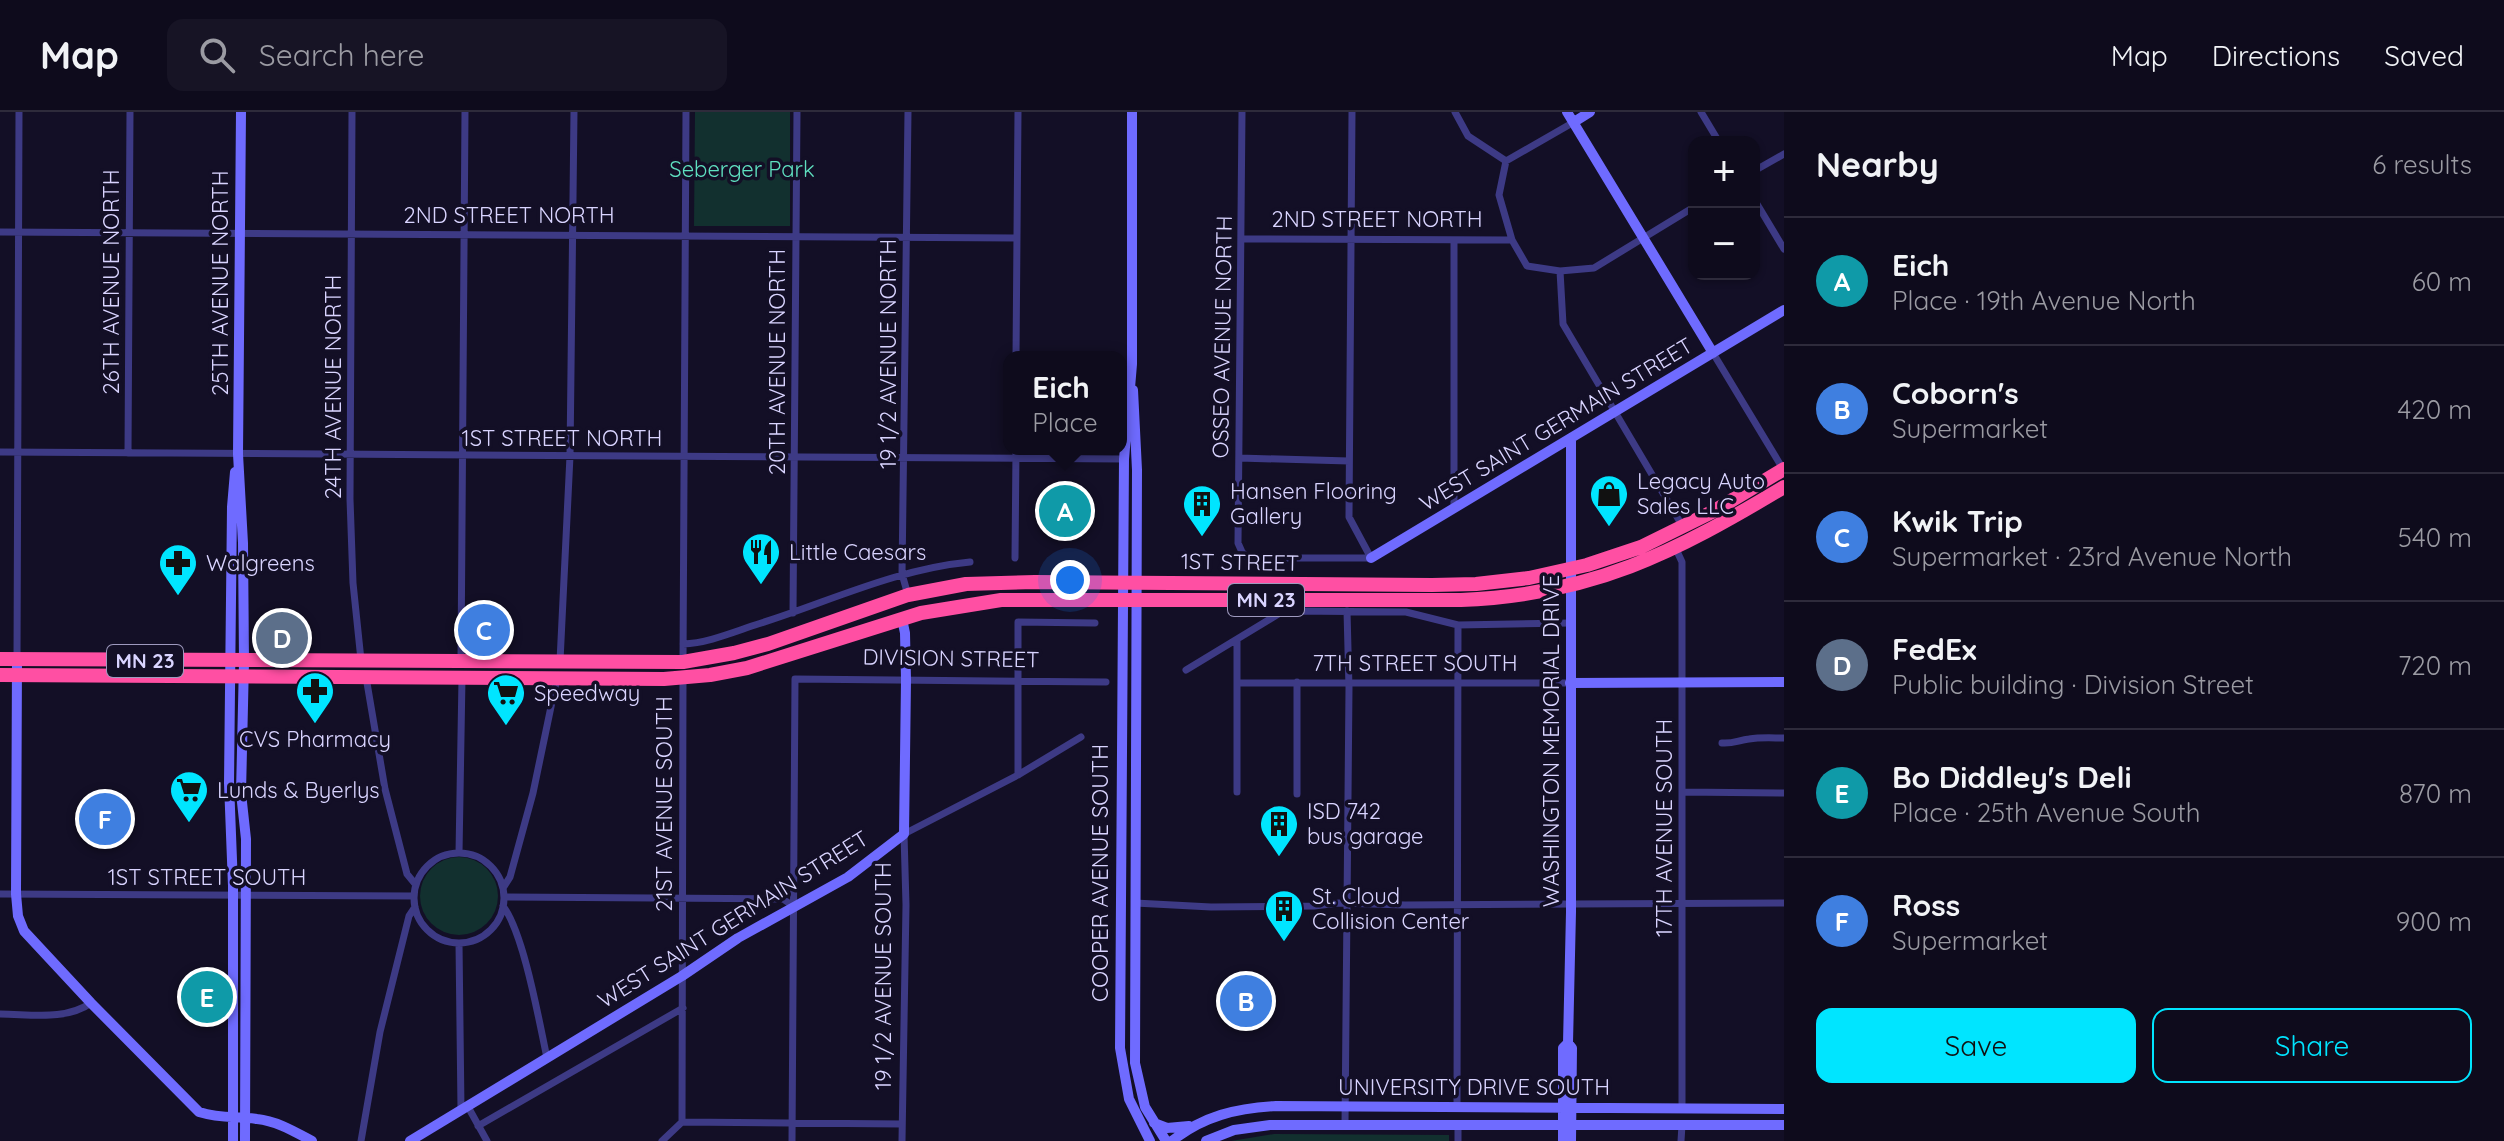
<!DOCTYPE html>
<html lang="en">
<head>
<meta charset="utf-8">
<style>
	body { margin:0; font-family:Quicksand,sans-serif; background:#171425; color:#f1f3f6 }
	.controls { position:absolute; right:24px; top:24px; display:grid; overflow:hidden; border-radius:16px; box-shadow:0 2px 6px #0004 }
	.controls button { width:72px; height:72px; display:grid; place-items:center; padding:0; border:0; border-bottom:2px solid #2e2b3b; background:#0e0b1c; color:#f1f3f6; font:40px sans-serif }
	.you { position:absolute; left:1070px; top:468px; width:28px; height:28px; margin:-20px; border:6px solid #fff; border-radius:50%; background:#1a73e8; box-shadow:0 0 0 12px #1a73e833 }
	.badge { display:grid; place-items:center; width:52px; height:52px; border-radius:50%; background:#00e5ff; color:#fff; font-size:26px; font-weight:700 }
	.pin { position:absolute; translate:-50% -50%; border:4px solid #fff; box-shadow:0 2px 8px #0006 }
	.popup { position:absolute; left:1003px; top:239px; width:124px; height:104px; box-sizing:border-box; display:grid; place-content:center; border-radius:16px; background:#0e0b1c; filter:drop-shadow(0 2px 6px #0005); font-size:26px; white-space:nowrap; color:#9b9ba3 }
	.popup b { font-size:30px; color:#f1f3f6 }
	.popup::after { content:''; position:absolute; left:50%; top:100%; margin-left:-16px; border:16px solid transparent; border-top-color:#0e0b1c }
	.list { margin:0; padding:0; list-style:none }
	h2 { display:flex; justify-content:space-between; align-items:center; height:104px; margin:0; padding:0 32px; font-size:34px }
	h2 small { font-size:26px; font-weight:400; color:#9b9ba3 }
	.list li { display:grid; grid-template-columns:52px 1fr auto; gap:24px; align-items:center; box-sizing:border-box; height:128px; padding:0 32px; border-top:2px solid #2e2b3b }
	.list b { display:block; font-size:30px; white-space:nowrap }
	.list p { margin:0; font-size:26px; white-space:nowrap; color:#9b9ba3 }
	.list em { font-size:26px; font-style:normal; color:#9b9ba3 }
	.actions { display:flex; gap:16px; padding:24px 32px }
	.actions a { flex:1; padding:18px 0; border:2px solid #00e5ff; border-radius:16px; text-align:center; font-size:28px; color:#00e5ff }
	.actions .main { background:#00e5ff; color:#111 }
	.icon { flex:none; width:44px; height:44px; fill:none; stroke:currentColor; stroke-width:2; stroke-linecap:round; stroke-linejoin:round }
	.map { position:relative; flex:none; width:1784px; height:1029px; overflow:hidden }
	header { display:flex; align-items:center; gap:48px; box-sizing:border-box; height:112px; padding:0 40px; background:#0e0b1c; border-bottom:2px solid #2e2b3b }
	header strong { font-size:38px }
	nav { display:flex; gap:44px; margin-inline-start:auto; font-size:28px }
	.search { width:560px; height:72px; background:#171425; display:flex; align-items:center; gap:20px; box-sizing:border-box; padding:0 28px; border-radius:16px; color:#9b9ba3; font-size:30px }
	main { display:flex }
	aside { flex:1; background:#0e0b1c }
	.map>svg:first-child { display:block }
</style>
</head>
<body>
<header>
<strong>Map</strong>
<div class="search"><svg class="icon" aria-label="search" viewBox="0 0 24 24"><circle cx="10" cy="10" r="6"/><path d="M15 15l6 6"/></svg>Search here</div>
<nav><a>Map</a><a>Directions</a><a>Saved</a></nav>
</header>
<main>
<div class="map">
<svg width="1784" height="1029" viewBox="0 0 1784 1029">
	<rect width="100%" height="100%" fill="#130f26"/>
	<!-- green -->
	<path fill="#12302f" d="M695,0H790V114H694Z
		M420 784a39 39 0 1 1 78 0a39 39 0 1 1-78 0Z
		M1274,1022L1449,1023V1029H1231Z"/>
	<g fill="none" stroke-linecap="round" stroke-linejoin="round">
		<!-- street -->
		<path stroke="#3d3a85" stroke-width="7" d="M352,0L350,387L353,471L361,548
			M908,0L902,462L908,483
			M1242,0L1238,431L1242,440L1248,446H1371L1349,405L1352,0
			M1455,0L1468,24L1506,49
			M1701,0L1719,30
			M1506,49L1499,83L1512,128L1527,154L1560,159L1563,212L1683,415
			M1506,49L1574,10
			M1754,59L1784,42
			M1754,87L1784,137
			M0,120L1017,126
			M1241,127L1512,128
			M1560,159L1594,156L1694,95
			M1713,241L1783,357
			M1016,245L1018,0
			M0,340L1124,347
			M128,341L130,0
			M1239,346L1349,349
			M1454,396V128
			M1676,437L1682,450V996
			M1015,446L1016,337
			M793,501L797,0
			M1237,529V680
			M683,532C707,531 731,521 755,513C826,491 895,457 970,450
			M17,548L19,0
			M461,549L465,0
			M560,549L570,344L574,0
			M683,550L686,0
			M1186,558L1280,501L1293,499L1406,500L1458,513L1570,511
			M366,565L385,677L407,762L416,773
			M1297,570V682
			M1238,571H1570
			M1722,631C1733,632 1739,628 1749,627C1761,625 1773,626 1784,626
			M1018,663V510L1095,511
			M1682,680L1784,681
			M459,741L462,566
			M414 786a45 45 0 1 1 90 0a45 45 0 1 1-90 0Z
			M503,776L510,765L533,681L557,566
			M0,782L414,784
			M504,785L783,787L793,794
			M1135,791L1211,795L1314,794L1339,791L1405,793L1784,791
			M503,794C524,822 539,909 547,946
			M459,831L461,997
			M0,902C30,902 65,909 91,891
			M467,993L487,1029
			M1457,995L1458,513
			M682,1010L683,565
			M682,1010L902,1012
			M1345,1013L1349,576L1347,499
			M478,1014L683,896
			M361,1029L380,920L409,804L415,795
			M662,1029L682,1010
			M792,1029L795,567L1106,570
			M902,1029L906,793L904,722L1018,663L1081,625
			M1458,1029V1013
			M1681,1029L1682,1013"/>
		<!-- secondary -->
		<path stroke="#6f6bff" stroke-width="10" d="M241,0L238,342L243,431L244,550L241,681L246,727L245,1029
			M1132,0V252L1124,347L1120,936L1129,987L1150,1029
			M1567,0L1713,241
			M1574,10L1590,0
			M1133,278L1137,358L1135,951L1145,995L1166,1029
			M1371,446L1784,198
			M17,548L16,782L18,804L24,819L91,891L199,1000C222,1007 235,1004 257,1007C277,1009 295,1020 312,1029
			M1570,571L1784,570
			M1154,1011L1167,1016L1189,1014
			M233,1029V774L229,671L232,395L235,360
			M410,1029L682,864L738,826L848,765L904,722L906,568L905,521L902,507
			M1172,1029C1203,1004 1237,996 1276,994L1784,997
			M1206,1029L1234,1018L1270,1013H1784
			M1563,1029V936L1568,931
			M1571,1029L1572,936L1568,931L1571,800V326"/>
		<!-- highway -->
		<path stroke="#ff4fa3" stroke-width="14" d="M0,547L683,550L734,541L768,532L908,483L966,472L1035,470L1432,473L1476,472L1529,466L1587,453L1641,435L1714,399L1784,357
			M0,563L664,567L710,563L747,556L921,501L1001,488H1461C1592,483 1674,441 1784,375"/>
	</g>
	<!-- icons -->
	<defs>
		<g id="shop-pin" transform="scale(2)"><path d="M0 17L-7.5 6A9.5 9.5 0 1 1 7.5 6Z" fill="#00e5ff" stroke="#130f26"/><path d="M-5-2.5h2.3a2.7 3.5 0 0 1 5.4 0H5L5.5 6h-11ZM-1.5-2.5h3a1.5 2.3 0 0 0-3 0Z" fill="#111"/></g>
		<g id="building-pin" transform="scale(2)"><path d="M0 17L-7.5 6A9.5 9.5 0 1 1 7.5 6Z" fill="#00e5ff" stroke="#130f26"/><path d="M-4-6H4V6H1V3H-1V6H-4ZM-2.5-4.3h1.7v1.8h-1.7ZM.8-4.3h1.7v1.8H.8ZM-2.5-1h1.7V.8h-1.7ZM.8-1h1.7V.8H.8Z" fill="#111"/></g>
		<g id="restaurant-pin" transform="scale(2)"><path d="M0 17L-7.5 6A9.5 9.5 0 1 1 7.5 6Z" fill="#00e5ff" stroke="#130f26"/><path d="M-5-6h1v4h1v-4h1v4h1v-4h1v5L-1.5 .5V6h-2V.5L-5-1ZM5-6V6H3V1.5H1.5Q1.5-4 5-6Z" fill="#111"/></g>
		<g id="pharmacy-pin" transform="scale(2)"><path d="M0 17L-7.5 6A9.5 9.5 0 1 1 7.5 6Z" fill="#00e5ff" stroke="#130f26"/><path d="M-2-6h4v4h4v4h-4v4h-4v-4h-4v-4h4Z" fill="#111"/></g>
		<g id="supermarket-pin" transform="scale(2)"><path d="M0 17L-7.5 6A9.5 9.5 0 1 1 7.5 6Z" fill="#00e5ff" stroke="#130f26"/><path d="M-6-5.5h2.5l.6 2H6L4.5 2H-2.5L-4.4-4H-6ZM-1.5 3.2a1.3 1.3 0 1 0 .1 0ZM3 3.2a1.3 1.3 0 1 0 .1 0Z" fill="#111"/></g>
	</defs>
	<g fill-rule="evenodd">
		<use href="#shop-pin" x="1609" y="382"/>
		<use href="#building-pin" x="1202" y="392"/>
		<use href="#restaurant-pin" x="761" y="440"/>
		<use href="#pharmacy-pin" x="178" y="451"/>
		<use href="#pharmacy-pin" x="315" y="579"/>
		<use href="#supermarket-pin" x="506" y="581"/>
		<use href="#supermarket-pin" x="189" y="678"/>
		<use href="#building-pin" x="1279" y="712"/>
		<use href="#building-pin" x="1284" y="797"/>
	</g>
	<g text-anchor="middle" stroke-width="7" stroke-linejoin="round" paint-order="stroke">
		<!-- shield labels -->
		<g fill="#130f26" stroke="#9e99be" stroke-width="2">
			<rect x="1228" y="472" width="76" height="32" rx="6"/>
			<rect x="107" y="533" width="76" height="32" rx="6"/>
		</g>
		<g font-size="20" font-weight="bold" fill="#d9d4ff">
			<text x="1266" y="495">MN 23</text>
			<text x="145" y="556">MN 23</text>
		</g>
		<!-- park labels -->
		<g font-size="22" fill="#5fe0c0" stroke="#130f26">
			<text x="742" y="65">Seberger Park</text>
		</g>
		<!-- street labels -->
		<g font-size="22" fill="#d9d4ff" stroke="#130f26">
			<text x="509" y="111">2ND STREET NORTH</text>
			<text x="1377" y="115">2ND STREET NORTH</text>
			<text transform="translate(111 170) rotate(-90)" y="8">26TH AVENUE NORTH</text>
			<text transform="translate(220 171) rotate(-90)" y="8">25TH AVENUE NORTH</text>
			<text transform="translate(1222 225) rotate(-89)" y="8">OSSEO AVENUE NORTH</text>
			<text transform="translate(888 242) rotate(-90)" y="8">19 1/2 AVENUE NORTH</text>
			<text transform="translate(777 250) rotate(-90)" y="8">20TH AVENUE NORTH</text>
			<text transform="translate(333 275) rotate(-90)" y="8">24TH AVENUE NORTH</text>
			<text transform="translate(1556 312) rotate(-31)" y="8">WEST SAINT GERMAIN STREET</text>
			<text x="562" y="334">1ST STREET NORTH</text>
			<text transform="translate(1240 450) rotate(1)" y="8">1ST STREET</text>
			<text transform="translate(951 546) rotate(1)" y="8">DIVISION STREET</text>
			<text x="1415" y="559">7TH STREET SOUTH</text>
			<text transform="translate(1551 629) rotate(-90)" y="8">WASHINGTON MEMORIAL DRIVE</text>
			<text transform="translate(664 692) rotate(-90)" y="8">21ST AVENUE SOUTH</text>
			<text transform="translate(1664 716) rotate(-90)" y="8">17TH AVENUE SOUTH</text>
			<text transform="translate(1100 761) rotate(-90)" y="8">COOPER AVENUE SOUTH</text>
			<text x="207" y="773">1ST STREET SOUTH</text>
			<text transform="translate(733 807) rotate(-32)" y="8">WEST SAINT GERMAIN STREET</text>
			<text transform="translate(883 864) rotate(-90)" y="8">19 1/2 AVENUE SOUTH</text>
			<text x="1474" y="983">UNIVERSITY DRIVE SOUTH</text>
		</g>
		<!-- poi labels -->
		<g font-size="22" fill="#d9d4ff" stroke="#130f26" text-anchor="start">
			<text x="1637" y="377">Legacy Auto<tspan x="1637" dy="25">Sales LLC</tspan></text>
			<text x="1230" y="387">Hansen Flooring<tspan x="1230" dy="25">Gallery</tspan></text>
			<text x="789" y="448">Little Caesars</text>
			<text x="206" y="459">Walgreens</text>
			<text x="534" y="589">Speedway</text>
			<text x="315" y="635" text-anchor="middle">CVS Pharmacy</text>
			<text x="217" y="686">Lunds &amp; Byerlys</text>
			<text x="1307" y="707">ISD 742<tspan x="1307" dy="25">bus garage</tspan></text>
			<text x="1312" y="792">St. Cloud<tspan x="1312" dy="25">Collision Center</tspan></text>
		</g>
	</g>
</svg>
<div class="controls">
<button>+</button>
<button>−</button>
</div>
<div class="you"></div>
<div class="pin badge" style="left:1065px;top:399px;background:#0f9aa8">A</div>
<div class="popup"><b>Eich</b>Place</div>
<div class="pin badge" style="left:1246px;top:889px;background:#3f7fe0">B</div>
<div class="pin badge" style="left:484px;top:518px;background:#3f7fe0">C</div>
<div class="pin badge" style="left:282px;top:526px;background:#5c6f8a">D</div>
<div class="pin badge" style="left:207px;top:885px;background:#0f9aa8">E</div>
<div class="pin badge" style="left:105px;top:707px;background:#3f7fe0">F</div>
</div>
<aside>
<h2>Nearby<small>6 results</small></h2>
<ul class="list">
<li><span class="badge" style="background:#0f9aa8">A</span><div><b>Eich</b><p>Place · 19th Avenue North</p></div><em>60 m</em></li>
<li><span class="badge" style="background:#3f7fe0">B</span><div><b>Coborn's</b><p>Supermarket</p></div><em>420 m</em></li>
<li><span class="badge" style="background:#3f7fe0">C</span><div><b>Kwik Trip</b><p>Supermarket · 23rd Avenue North</p></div><em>540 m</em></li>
<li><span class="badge" style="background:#5c6f8a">D</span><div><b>FedEx</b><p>Public building · Division Street</p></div><em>720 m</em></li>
<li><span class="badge" style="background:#0f9aa8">E</span><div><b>Bo Diddley's Deli</b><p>Place · 25th Avenue South</p></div><em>870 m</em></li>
<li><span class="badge" style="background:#3f7fe0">F</span><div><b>Ross</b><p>Supermarket</p></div><em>900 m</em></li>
</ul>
<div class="actions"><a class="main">Save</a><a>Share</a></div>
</aside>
</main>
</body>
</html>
